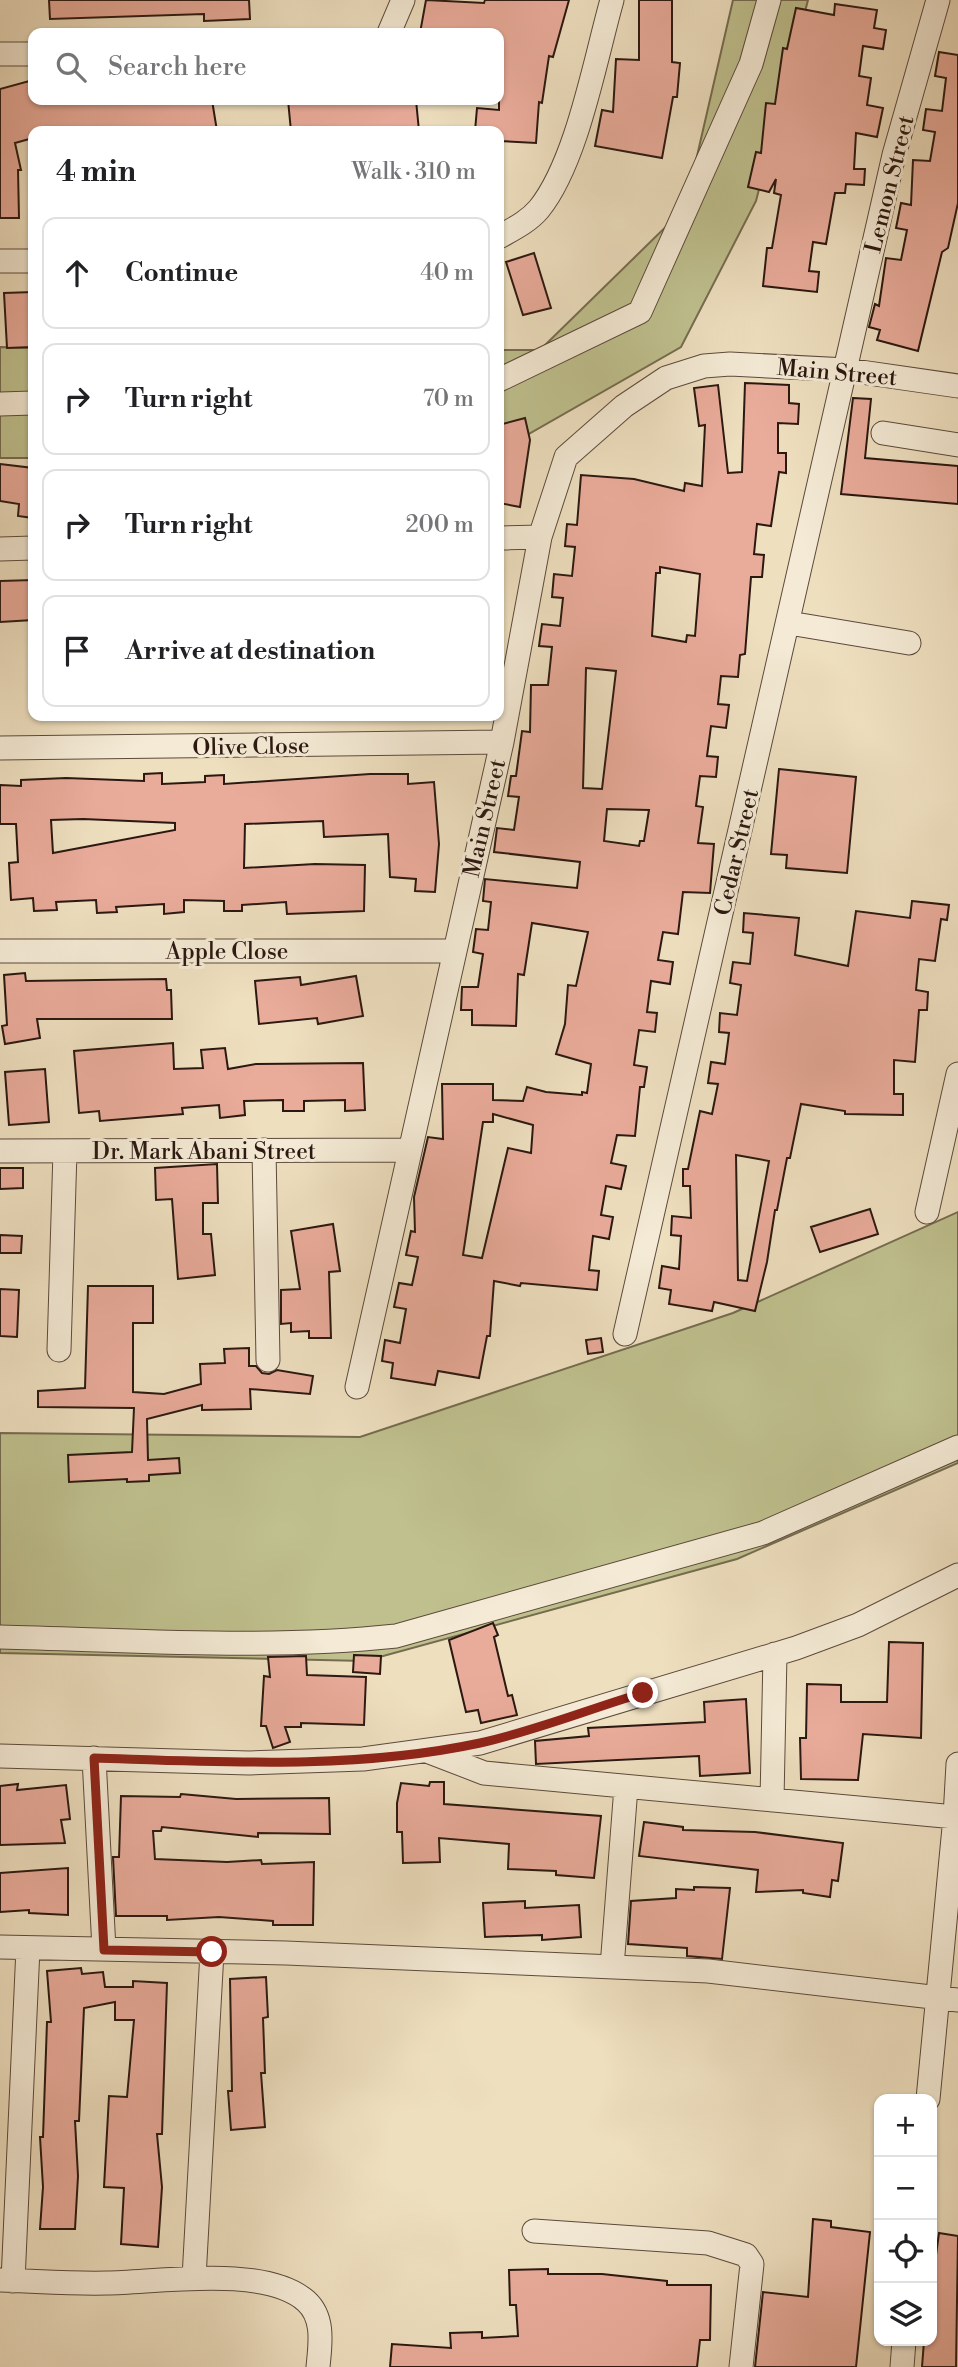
<!DOCTYPE html>
<html lang="en">
<head>
<meta charset="utf-8">
<style>
	body { margin:0; font-family:"Libre Bodoni",serif; background:#f6f6f6; color:#202124 }
	.controls { position:absolute; right:21px; bottom:21px; display:grid; overflow:hidden; border-radius:14px; box-shadow:0 2px 5px #0004 }
	.controls button { width:63px; height:63px; display:grid; place-items:center; padding:0; border:0; border-bottom:2px solid #e0e0e0; background:#fff; color:#202124; font:35px sans-serif }
	.stop { position:absolute; width:21px; height:21px; margin:-16px; border:5px solid #8f2418; border-radius:50%; background:#fff }
	.stop.end { background:#8f2418; border-color:#fff; box-shadow:0 2px 7px #0008 }
	.list { margin:0; padding:0; list-style:none }
	h2 { display:flex; justify-content:space-between; align-items:center; height:91px; margin:0; padding:0 28px; font-size:30px }
	h2 small { font-size:23px; font-weight:400; color:#757577 }
	.list li { display:grid; grid-template-columns:46px 1fr auto; gap:21px; align-items:center; box-sizing:border-box; height:112px; margin:0 14px 14px; padding:0 14px; border:2px solid #e0e0e0; border-radius:14px }
	.list b { display:block; font-size:26px; white-space:nowrap }
	.list em { font-size:23px; font-style:normal; color:#757577 }
	.icon { flex:none; width:38px; height:38px; fill:none; stroke:currentColor; stroke-width:2; stroke-linecap:round; stroke-linejoin:round }
	.map { position:relative; flex:none; width:958px; height:2367px; overflow:hidden }
	.search { position:absolute; background:#fff; box-shadow:0 2px 5px #0004; left:28px; top:28px; width:476px; height:77px; display:flex; align-items:center; gap:18px; box-sizing:border-box; padding:0 24px; border-radius:14px; color:#757577; font-size:26px }
	.panel { position:absolute; background:#fff; box-shadow:0 2px 5px #0004; left:28px; top:126px; width:476px; height:595px; border-radius:14px }
	.map>svg:first-child { display:block }
</style>
</head>
<body>
<div class="map">
<svg width="958" height="2367" viewBox="0 0 958 2367">
	<rect width="100%" height="100%" fill="#eedfbf"/>
	<filter id="stains"><feTurbulence type="fractalNoise" baseFrequency=".00286" numOctaves="4"/><feColorMatrix values="0 0 0 0 .2 0 0 0 0 .09 0 0 0 0 .02 0 0 0 .5 -.17"/></filter>
	<radialGradient id="worn" r=".72"><stop offset=".6" stop-color="#630" stop-opacity="0"/><stop offset="1" stop-color="#630" stop-opacity=".3"/></radialGradient>
	<!-- green -->
	<path fill="#bfc08e" stroke="#756c50" stroke-width="2" d="M733,0H808L756,201L681,347L506,447H499V350H540L685,208Z
		M0,347L33,348V458H0Z
		M958,1212V1463L737,1559L365,1661L0,1653V1433L360,1437L733,1313Z"/>
	<!-- building -->
	<path fill="#e9ab9a" stroke="#2b1811" stroke-width="2" fill-rule="evenodd" d="M49,0H249L250,19L204,21V14L50,19Z
		M426,0L484,3L485,0H569L553,57L549,56L542,103L539,102L536,143L499,141V131H475L477,108L499,110V33H420Z
		M639,0H672V62L680,63L677,97H673L662,158L595,146L602,110L613,112L616,59L639,60Z
		M835,4L877,10L874,28L886,30L883,49L863,46L859,76L871,78L867,105L883,108L877,137L856,133L854,169H865L864,185L846,184L845,193H835L826,244L813,242L809,271L819,272L817,292L763,286L767,248H772L781,195L774,193L776,179L769,192L748,187L756,152L761,153L766,103L775,104L783,48L787,49L796,8L834,15Z
		M939,52L958,55V203L948,248L942,252L918,351L877,340L880,330L869,327L875,304L879,306L886,258L901,260L907,230L896,228L901,203L911,205L913,160L930,161L935,132L923,130L926,109L942,111L946,78L935,76Z
		M33,80V100H212L217,131H33V138L15,143L21,170H18L19,218H0V89Z
		M288,100H416L419,131H291Z
		M534,253L551,308L523,315L506,262Z
		M33,292V347L7,348L4,293Z
		M745,383L789,385V403L799,404L798,424L778,423V453H786V473L779,472L771,526L757,524L754,554L764,555L762,577H751L745,654L740,655L738,677L721,676L718,704L729,705L726,728L711,726L707,756L718,757L716,777L700,776L696,806L703,807L698,843L714,844L710,893L683,892L678,934L663,932L658,960L673,962L670,984L651,981L647,1012L657,1013L655,1032L639,1030L634,1065L647,1067L644,1087H640L635,1136L617,1135L611,1163L626,1166L621,1189L606,1186L601,1215L613,1217L609,1239L593,1236L589,1270L599,1271L597,1290L521,1283L520,1286L494,1281L490,1336H487L479,1378L438,1371L435,1385L391,1378L393,1363L382,1361L385,1340L400,1343L406,1309L394,1307L399,1283L412,1285L418,1257L406,1255L411,1231L415,1232L414,1197L428,1137L443,1139L442,1084H493V1100L523,1101L527,1087L546,1092L582,1095V1092L587,1093L591,1064L556,1054L565,1024L568,985L576,986L588,932L532,923L524,975L518,974L516,1026L472,1025V1010H461L462,987H478L483,954L473,952L476,929L488,930L491,902L483,901L485,879L577,888L580,862L494,852L497,828L514,830L519,797L508,796L511,776H516L522,731L530,732L531,685H548L552,647L539,646L542,624L560,626L563,598L552,597L554,574L572,576L575,547L565,546L567,524L577,525L581,475L634,479L684,491L685,483L702,486L705,425L699,426L694,388L718,385L728,473L742,472ZM660,567L700,574L695,636L687,635L686,642L652,636L656,573H660ZM586,668L616,671L602,789L583,788ZM607,809L649,810L644,841H640L639,846L604,841ZM493,1114L533,1125L531,1153L508,1148L482,1258L463,1255L483,1122H493Z
		M853,398L871,399L865,458L958,466V504L841,494Z
		M525,418L530,440L520,507L499,503V425Z
		M0,464L33,468V518L18,516L19,504L0,501Z
		M33,580V620L0,622V581Z
		M779,769L856,777L847,873L786,868L787,855L771,854Z
		M162,773V784L205,782V776L224,775V784L370,774H408V784L434,782L439,844L435,892L415,891L416,879L390,877L388,834L324,837L323,821L245,824L244,868L315,864L365,865L364,911L287,914L286,902L242,905V911H224V901L184,900V912L164,914V904L116,907L117,912L97,913L96,900L56,902L57,910L34,911L33,898L11,900L9,863L18,862L16,824H0V785L21,786V780L66,778L144,781V774ZM83,819L175,823V830L53,853L51,820Z
		M912,901L949,905L947,920L941,919L935,961L919,959L916,990L928,992L927,1010H919L915,1062L894,1060V1094H903V1115L845,1114V1111L801,1104L790,1158H787L777,1210H775L767,1262L755,1311L714,1302L712,1311L669,1304L671,1290L659,1288L662,1266L679,1269L681,1236L671,1235L672,1216L691,1218L690,1186H683V1169H688L700,1111L712,1114L718,1084L708,1083L711,1062L725,1064L729,1033L719,1032L720,1013L737,1015L741,985L730,983L733,962L750,964L753,933L743,932L744,913L799,918L795,955L848,966L856,911L910,918ZM736,1155L769,1161L747,1281L738,1280Z
		M25,973L26,981L166,979L167,990H171L172,1019H37L40,1038L5,1044L2,1026L7,1025L4,975Z
		M356,976L363,1016L318,1024L317,1018L259,1024L255,981L300,977L301,985Z
		M173,1043L174,1069L203,1068L201,1050L225,1048L228,1069L256,1064L363,1063L365,1110L345,1111V1100L304,1101V1111H283V1100L244,1101L245,1115L220,1118L219,1105L182,1108L183,1114L100,1121L99,1111L79,1113L74,1051Z
		M45,1069L49,1122L9,1125L5,1072Z
		M217,1164L218,1203H203V1234H211L215,1275L178,1279L172,1199L156,1200L155,1168Z
		M0,1168H23V1188L0,1189Z
		M870,1209L878,1234L820,1252L811,1227Z
		M333,1224L340,1271L329,1272L331,1338H309V1331L291,1332V1323L281,1324V1290L300,1289L291,1231Z
		M0,1235L22,1236L21,1253H0Z
		M88,1286H153V1323H133V1392L164,1394L201,1384L200,1364L225,1363L224,1349L249,1348V1366H256L262,1373L269,1374L277,1370L313,1376L310,1394L250,1389L251,1409L202,1410V1405L147,1419L148,1460L179,1458L180,1473L149,1475V1481L127,1482V1479L69,1482L68,1455L132,1452L134,1408L38,1407V1391L85,1388Z
		M0,1289L19,1290L17,1337L0,1336Z
		M601,1338L603,1352L588,1354L586,1340Z
		M493,1623L498,1635L494,1637L508,1696L512,1695L517,1715L481,1723L478,1710L466,1712L449,1640Z
		M889,1642L923,1643L921,1738L863,1734L858,1780L801,1779L800,1738H806L807,1684L841,1685V1702H887Z
		M354,1655L381,1656L380,1674L353,1672Z
		M306,1656L307,1675L366,1677L364,1725L301,1723V1727H285L290,1742L273,1748L266,1726H261L264,1676L270,1677L268,1657Z
		M746,1699L750,1773L700,1776L699,1756L536,1764L535,1741L589,1736L588,1728L705,1722L704,1702Z
		M430,1782H444V1804L601,1816L594,1878L556,1875V1871L508,1869L509,1844L439,1838L440,1862L403,1863L402,1832H397V1803L401,1783L429,1786Z
		M18,1784L17,1790L66,1785L70,1819L61,1820L65,1843L0,1845V1786Z
		M181,1794L236,1799L329,1798L330,1834L258,1833V1837L162,1827L161,1831H153L155,1859L227,1862L261,1860L262,1864L314,1862L313,1925H273V1921L219,1917L167,1920V1916H116L113,1857H119L121,1796L180,1797Z
		M644,1822L683,1827V1830L755,1832L843,1843L838,1881L832,1880L830,1897L803,1893V1890L756,1892L758,1870L639,1856Z
		M68,1868V1915L29,1913V1910L0,1912V1873Z
		M694,1887L730,1888L722,1959L687,1956V1948L628,1944L631,1901L676,1898V1889L694,1890Z
		M525,1901V1908L579,1905L581,1937L542,1940V1935L485,1937L483,1903Z
		M81,1968L82,1974L103,1972L105,1987H133V1981L167,1983L162,2134H157L162,2187L158,2247L121,2244L124,2188L104,2187L109,2096L127,2097L134,2020H115V2002L84,2008L79,2121H75L78,2176L75,2229H40L43,2187L40,2137H43L47,2022H51L47,1971Z
		M266,1977L268,2017L263,2018L265,2073H261L265,2127L231,2130L228,2091H232L230,1979Z
		M813,2219L831,2221V2227L870,2232L856,2367H755L763,2292L808,2297Z
		M939,2233L958,2236L956,2367H922L924,2341H932V2284Z
		M548,2269V2274H602L667,2281V2285H711L710,2340H700L697,2367H390L392,2344L451,2348L450,2333L482,2332V2338L518,2336L516,2305H510L509,2270Z"/>
	<g fill="none" stroke-linecap="round" stroke-linejoin="round">
		<!-- minor casing -->
		<g stroke="#5c4a3c" stroke-width="25">
			<path id="minor" d="M389,33L403,0
				M0,54H33
				M499,237C513,229 528,222 539,209C577,162 595,60 612,0
				M0,261H33
				M499,380L640,312L751,64L769,0
				M0,404L33,403
				M883,433L958,445
				M499,538L540,537
				M0,549L33,548
				M789,623L909,643
				M0,748L502,742
				M0,951H454
				M264,1150L268,1360
				M0,1151L409,1150
				M927,1212L958,1074
				M625,1334L894,155L938,0
				M59,1350L65,1151
				M357,1387L502,742L540,537L566,457L624,406L666,378L704,366L730,364L847,370L958,386
				M0,1637C132,1640 265,1650 396,1636L763,1533L958,1447
				M427,1751L484,1773L955,1817L958,1764
				M0,1756L249,1763L363,1759L480,1743L796,1648L858,1625L958,1575
				M94,1758L104,1949
				M772,1800L775,1654
				M0,1947L286,1953L708,1971L958,2000
				M612,1967L626,1787
				M928,2099L955,1817L958,1818
				M534,2231L708,2243L746,2255L752,2264L741,2367
				M194,2278L212,1952
				M0,2280C36,2281 72,2284 107,2283C161,2282 265,2265 306,2301C325,2318 320,2345 318,2367
				M13,2281L28,1948
				M902,2367L904,2341"/>
		</g>
		<!-- minor -->
		<use href="#minor" stroke="#f4ead5" stroke-width="23"/>
	</g>
	<g fill="none" stroke-linecap="round" stroke-linejoin="round">
		<!-- route -->
		<path stroke="#8f2418" stroke-width="9" d="M212,1952L104,1950L94,1758C221,1762 355,1770 480,1743C535,1731 589,1709 643,1693"/>
	</g>
	<g text-anchor="middle" stroke-width="6" stroke-linejoin="round" paint-order="stroke">
		<!-- street labels -->
		<g font-size="23" fill="#2b1811" stroke="#f4ead5">
			<text transform="translate(889 184) rotate(-76)" y="8">Lemon Street</text>
			<text transform="translate(837 372) rotate(5)" y="8">Main Street</text>
			<text transform="translate(251 746) rotate(-1)" y="8">Olive Close</text>
			<text transform="translate(484 818) rotate(-77)" y="8">Main Street</text>
			<text transform="translate(736 852) rotate(-77)" y="8">Cedar Street</text>
			<text x="227" y="959">Apple Close</text>
			<text x="204" y="1159">Dr. Mark Abani Street</text>
		</g>
	</g>
	<rect width="100%" height="100%" filter="url(#stains)"/>
	<rect width="100%" height="100%" fill="url(#worn)"/>
</svg>
<div class="controls">
<button>+</button>
<button>−</button>
<button><svg class="icon" aria-label="locate" viewBox="0 0 24 24"><circle cx="12" cy="12" r="6"/><path d="M12 2v4M12 18v4M2 12h4M18 12h4"/></svg></button>
<button><svg class="icon" aria-label="layers" viewBox="0 0 24 24"><path d="M12 4l9 5-9 5-9-5zM3 14l9 5 9-5"/></svg></button>
</div>
<div class="stop" style="left:212px;top:1952px"></div>
<div class="stop end" style="left:643px;top:1693px"></div>
<div class="search"><svg class="icon" aria-label="search" viewBox="0 0 24 24"><circle cx="10" cy="10" r="6"/><path d="M15 15l6 6"/></svg>Search here</div>
<section class="panel">
<h2>4 min<small>Walk · 310 m</small></h2>
<ul class="list">
<li><svg class="icon" aria-label="ahead" viewBox="0 0 24 24"><path d="M12 20V5M6 11l6-6 6 6"/></svg><div><b>Continue</b></div><em>40 m</em></li>
<li><svg class="icon" aria-label="right" viewBox="0 0 24 24"><path d="M7 20v-9h11M14 6l5 5-5 5"/></svg><div><b>Turn right</b></div><em>70 m</em></li>
<li><svg class="icon" aria-label="right" viewBox="0 0 24 24"><path d="M7 20v-9h11M14 6l5 5-5 5"/></svg><div><b>Turn right</b></div><em>200 m</em></li>
<li><svg class="icon" aria-label="arrive" viewBox="0 0 24 24"><path d="M6 21V4h12l-3 4 3 4H6"/></svg><div><b>Arrive at destination</b></div></li>
</ul>
</section>
</div>
</body>
</html>
